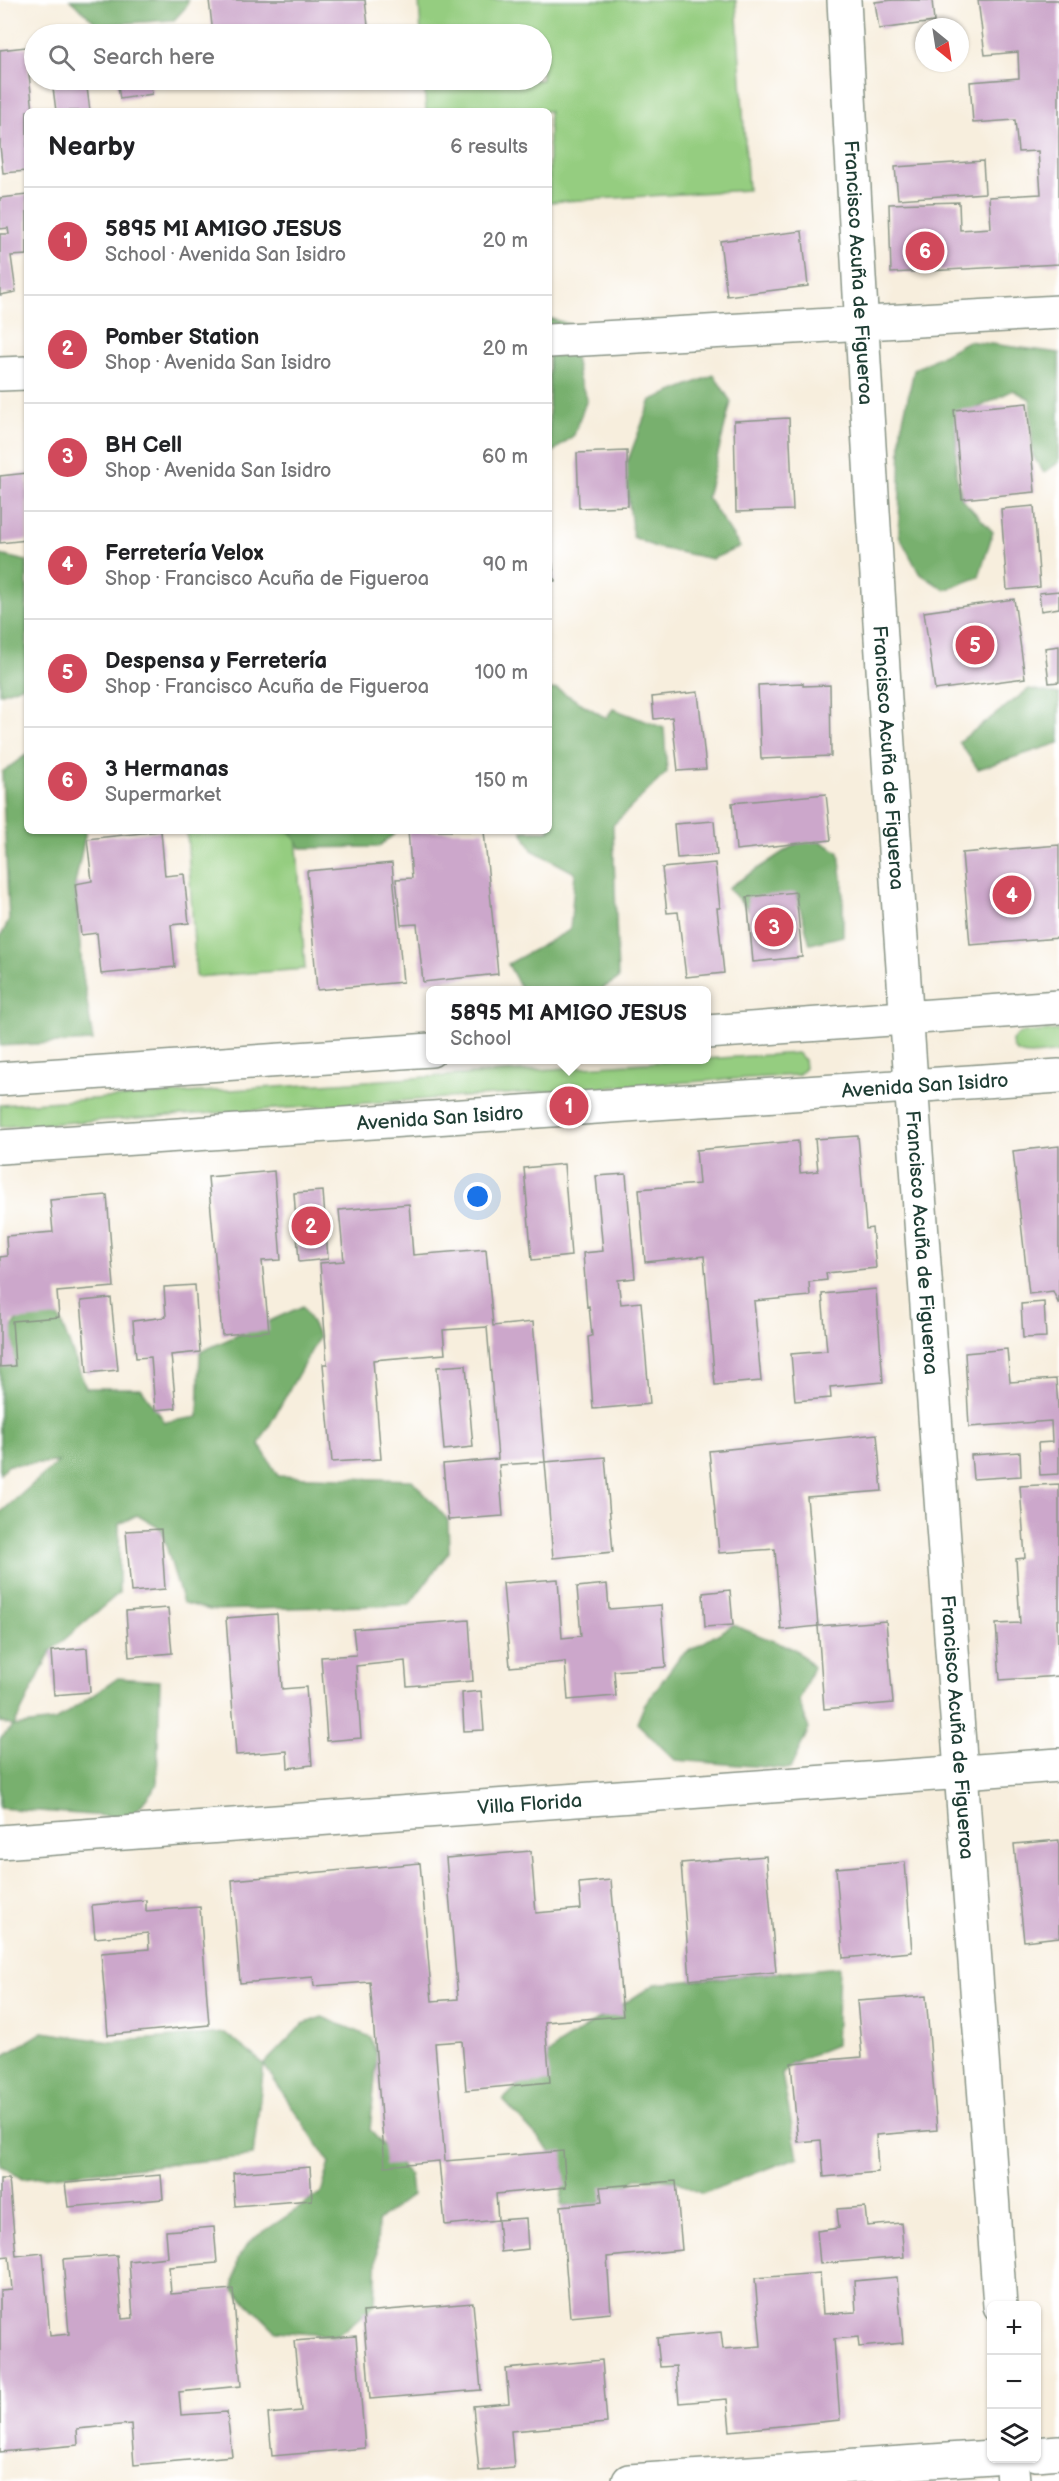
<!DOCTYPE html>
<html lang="en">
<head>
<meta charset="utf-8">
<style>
	body { margin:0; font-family:"Balsamiq Sans",sans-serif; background:#f6f6f6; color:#202124 }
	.controls { position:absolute; right:18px; bottom:18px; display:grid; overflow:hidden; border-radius:9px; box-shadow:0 2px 4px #0004 }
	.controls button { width:54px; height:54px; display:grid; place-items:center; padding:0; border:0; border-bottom:2px solid #e0e0e0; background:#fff; color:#202124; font:30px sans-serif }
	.compass { position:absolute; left:915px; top:18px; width:54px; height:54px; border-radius:50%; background:#fff; box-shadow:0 2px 4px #0004; rotate:150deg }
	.you { position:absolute; left:478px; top:1197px; width:21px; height:21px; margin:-15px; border:4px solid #fff; border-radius:50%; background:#1a73e8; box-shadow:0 0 0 9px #1a73e833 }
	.badge { display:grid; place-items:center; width:39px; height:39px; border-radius:50%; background:#d1495b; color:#fff; font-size:20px; font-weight:700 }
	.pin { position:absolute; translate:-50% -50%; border:3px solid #fff; box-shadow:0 2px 6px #0006 }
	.popup { position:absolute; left:426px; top:986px; width:285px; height:78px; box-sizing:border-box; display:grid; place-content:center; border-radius:9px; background:#fff; filter:drop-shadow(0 2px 4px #0005); font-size:20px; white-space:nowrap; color:#757577 }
	.popup b { font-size:22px; color:#202124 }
	.popup::after { content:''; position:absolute; left:50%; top:100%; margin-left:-12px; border:12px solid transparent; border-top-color:#fff }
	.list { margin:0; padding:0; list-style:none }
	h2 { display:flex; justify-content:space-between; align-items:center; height:78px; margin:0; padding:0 24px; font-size:26px }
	h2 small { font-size:20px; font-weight:400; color:#757577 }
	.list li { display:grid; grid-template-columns:39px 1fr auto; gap:18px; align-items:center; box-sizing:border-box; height:108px; padding:0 24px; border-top:2px solid #e0e0e0 }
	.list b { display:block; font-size:22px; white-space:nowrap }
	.list p { margin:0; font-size:20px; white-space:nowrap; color:#757577 }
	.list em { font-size:20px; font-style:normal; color:#757577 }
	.icon { flex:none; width:33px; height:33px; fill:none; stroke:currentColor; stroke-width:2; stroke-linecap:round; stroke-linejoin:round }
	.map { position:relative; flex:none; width:1059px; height:2481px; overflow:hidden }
	.search { position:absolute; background:#fff; box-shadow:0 2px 4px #0004; left:24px; top:24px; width:528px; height:66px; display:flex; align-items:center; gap:15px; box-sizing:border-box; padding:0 21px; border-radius:33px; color:#757577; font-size:22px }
	.panel { position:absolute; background:#fff; box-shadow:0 2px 4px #0004; left:24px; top:108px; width:528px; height:726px; border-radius:9px }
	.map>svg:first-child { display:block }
</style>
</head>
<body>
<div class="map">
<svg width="1059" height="2481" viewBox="0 0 1059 2481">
	<rect width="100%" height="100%" fill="#fff"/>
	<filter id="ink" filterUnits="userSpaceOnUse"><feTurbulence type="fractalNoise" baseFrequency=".0167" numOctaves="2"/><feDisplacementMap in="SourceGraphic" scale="12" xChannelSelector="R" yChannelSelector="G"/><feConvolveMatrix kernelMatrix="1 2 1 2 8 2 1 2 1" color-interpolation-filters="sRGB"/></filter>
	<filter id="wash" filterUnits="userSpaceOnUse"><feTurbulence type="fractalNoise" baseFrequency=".008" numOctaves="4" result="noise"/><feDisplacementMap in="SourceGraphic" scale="24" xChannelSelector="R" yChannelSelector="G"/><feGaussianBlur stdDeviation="1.35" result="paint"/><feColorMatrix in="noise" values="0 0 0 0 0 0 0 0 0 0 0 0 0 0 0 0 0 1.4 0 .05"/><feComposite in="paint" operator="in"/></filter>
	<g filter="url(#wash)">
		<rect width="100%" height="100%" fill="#f7eedd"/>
		<!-- green -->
		<path fill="#95cd80" stroke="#5a855a" stroke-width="1.5" d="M419,0H736L748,190L549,202V111H426L424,80H542V34H421Z
			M187,831H296L305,969L196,977Z
			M1059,1030V1052C1044,1053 1011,1063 1012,1040L1020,1033Z
			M797,1053L804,1059L805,1068L798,1075L0,1127V1105Z"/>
		<!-- forest -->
		<path fill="#78b06e" stroke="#4c7651" stroke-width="1.5" d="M70,0H188L187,6L174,20L98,25Z
			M549,318L569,324L579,379L587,399L574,435L549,455Z
			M968,341L1059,353V462L1044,473L1033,456L1030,399L1013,390L956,419V474L962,499L993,532L979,577L945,590L919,573L899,535L901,429L914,370Z
			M714,375L731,402L707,497L740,547L712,559L655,547L633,537L625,468L651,400Z
			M0,555L27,561V684L0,694Z
			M557,689L606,718L613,709L664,728L667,772L613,825L618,979L600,990H522L508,964L570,930L575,873L532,850L522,831H549V690Z
			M1029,689L1059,694V743L978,769L959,742Z
			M26,755L27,831H86L75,884L82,969L93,1041L0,1046V938L9,920L2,772Z
			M290,831H398L378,847L301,848Z
			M809,835L839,852L843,886V936L810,944L796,893L753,915L728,888Z
			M303,1306L319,1337L259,1444L278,1476L412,1480L448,1520L449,1552L409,1605L210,1610L183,1603L161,1529L137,1515L119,1524V1593L51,1651L14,1726L55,1721L118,1678L160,1681L157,1785L131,1818L0,1808V1739L13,1726L0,1722V1513L58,1462L8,1465L0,1474V1348L18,1318L55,1313L59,1317L86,1388H141L165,1422L198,1417L200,1352Z
			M733,1625L796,1650L813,1667L799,1701L809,1729L790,1769L675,1760L637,1723L644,1706L680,1656Z
			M839,1967L836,2045L791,2063L782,2075L798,2157L702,2194L676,2181L638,2178L602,2202L561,2206L564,2166L503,2100L558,2045L655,1984Z
			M322,2017L371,2037L377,2058L370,2130L410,2176L412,2195L378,2221L375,2305L337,2336L276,2331L233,2289L238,2258L250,2241L321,2193L330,2163L264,2065L253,2156L22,2179L0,2165V2058L43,2032L111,2042L225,2033L264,2064L303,2024Z"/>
		<g id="blocks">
			<!-- building -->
			<path fill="#cca7cb" d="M209,0H365L369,34H213Z
				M893,0H932L934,22L879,29L875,2Z
				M978,0H1059V264L891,273L889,204L959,202L960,230L991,228L989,197L1041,194L1038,151L1018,152L1015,120L973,123L970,82L1019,78L1018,52L985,55Z
				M26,47L33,111H27V171L3,173L0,146V50Z
				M52,80H86L90,111H56Z
				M117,80H150L152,94L120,99Z
				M983,161L985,193L898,199L895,167Z
				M27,195V255L11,256L16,292L0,295V234H9L8,228L0,229V198Z
				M802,231L808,286L727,296L720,241Z
				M1027,403L1035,492L962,499L954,410Z
				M789,418L793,510L736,512L734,421Z
				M627,451L628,506L579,508L577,453Z
				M27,473V540L0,543V476Z
				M1034,506L1040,587L1007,590L1001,509Z
				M549,538L555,581L549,582Z
				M1059,591V608L1041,611L1039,593Z
				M1014,599L1025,678L935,690L924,612Z
				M1059,646V682L1049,683L1045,648Z
				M803,683V686L830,685L831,756L761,759L758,685Z
				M698,692L706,769L678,771L672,717L654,719L652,697Z
				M826,794L831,840L736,850L732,803Z
				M714,821L717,855L677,858L674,824Z
				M161,831L165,876L184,874L189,923L171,925L175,967L101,974L97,933L81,935L75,884L92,881L87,839Z
				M408,831H484L498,974L423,982L417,924L401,925L396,879L412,878Z
				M1059,845V938L970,945L962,853Z
				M392,863L403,982L317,990L307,871Z
				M715,863L720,908H717L724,973L686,977L678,912L667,913L662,868Z
				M796,892L802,957L753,962L747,897Z
				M858,1136L866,1229L872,1228L876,1268L826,1273L827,1280L809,1282L810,1296L754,1301L761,1381L715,1385L704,1256L645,1262L639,1189L699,1184L696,1150L798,1141L800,1173L818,1171L815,1139Z
				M1059,1146V1305L1053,1291L1029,1294L1013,1151Z
				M564,1164L571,1256L532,1260L524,1168Z
				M274,1171L281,1260L262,1261L269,1331L222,1335L208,1177Z
				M626,1174L635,1278L618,1280L621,1304L641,1302L650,1404L593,1409L588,1337L592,1336L589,1306L587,1307L583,1253L603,1251L596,1176Z
				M323,1191L328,1259L299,1262L294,1193Z
				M107,1195L114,1287L57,1292L59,1317L12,1321L15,1366L0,1367V1257L7,1256L6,1236L53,1232L50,1200Z
				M409,1204L413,1255L486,1249L493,1326L533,1322L545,1462L499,1465L503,1516L448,1520L443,1464L498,1459L487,1327L443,1330L445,1354L373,1360L381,1459L332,1462L323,1364H327L320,1263L344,1261L339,1210Z
				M195,1285L200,1352L171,1355L176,1408L155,1410L151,1357L136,1358L133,1321L166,1317L164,1287Z
				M876,1289L883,1382L830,1387L831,1398L795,1401L791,1354L827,1351L822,1294Z
				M111,1298L118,1370L87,1373L81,1301Z
				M1044,1302L1046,1337L1023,1338L1021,1304Z
				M1007,1349L1010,1382L1056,1379L1059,1421V1474L1040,1475L1038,1443L1052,1442L1051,1421L969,1427L965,1353Z
				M466,1365L473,1447L444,1450L437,1367Z
				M877,1434L882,1491L807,1497L818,1626L886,1621L893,1703L824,1709L818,1626L781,1630L775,1549L719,1553L709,1451Z
				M1020,1452L1021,1476L973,1479L971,1455Z
				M605,1457L613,1552L553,1558L545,1462Z
				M1059,1484V1620H1057L1059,1676L1000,1680L996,1624L1020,1623L1016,1559L1025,1558L1020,1486Z
				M161,1529L165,1589L131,1592L126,1531Z
				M558,1579L562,1638L581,1636L577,1587L607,1584L609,1609L661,1605L666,1667L614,1671L616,1696L568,1700L565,1662L510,1667L503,1583Z
				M730,1590L733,1625L705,1627L703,1593Z
				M168,1608L172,1653L129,1657L126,1611Z
				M277,1614L282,1689L306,1687L312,1765L288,1768L287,1751L236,1755L226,1618Z
				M469,1620L473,1681L407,1686L405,1661L356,1666L361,1738L327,1741L321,1657L356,1655L353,1629Z
				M87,1648L90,1692L54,1695L51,1651Z
				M481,1691L484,1730L464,1731L462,1693Z
				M1059,1840V1937L1024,1941L1014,1844Z
				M531,1851L536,1913L581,1909L579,1883L611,1880L623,2016L545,2022L550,2082L466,2090L462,2041L435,2043L445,2161L563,2151L566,2187L496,2194L498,2220L526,2218L528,2249L501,2252L498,2220L445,2225L439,2161L385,2166L370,1982L314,1986L313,1977L240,1983L232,1880L420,1863L432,2001L458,1999L446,1858Z
				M766,1856L776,1972L690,1980L681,1863Z
				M905,1862L912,1952L843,1958L836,1868Z
				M146,1900V1911L200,1907L209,2025L108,2035L101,1953L149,1949L148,1933L95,1938L92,1905Z
				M926,1996L937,2130L876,2135L878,2172L824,2177L821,2140L798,2142L791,2063L862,2057L857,2001Z
				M310,2167L312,2200L235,2206L233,2173Z
				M161,2175L163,2199L68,2207L65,2183Z
				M0,2179H9L16,2256L43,2253L50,2336L69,2334L63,2259L117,2255L122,2319L133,2318L129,2261L168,2257L166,2231L214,2227L217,2263L169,2267L171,2294L233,2289L241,2386L179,2392L181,2415L227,2412L232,2456L134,2465L131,2424L77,2429L78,2445L0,2452V2291L12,2290L9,2256L0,2257Z
				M676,2181L682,2250L607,2257L611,2313L570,2317L561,2206L602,2202L600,2187Z
				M865,2207L867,2226L901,2223L904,2257L820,2264L817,2231L839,2228L837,2209Z
				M820,2273L823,2314L856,2312L854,2281L897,2277L903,2343L859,2347L858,2337L834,2339L840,2420L730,2431L727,2399L679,2403L676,2366L660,2367L657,2338L721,2332L723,2349L761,2346L755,2278Z
				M473,2303L481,2390L370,2399L363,2312Z
				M356,2336L365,2448L272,2456L268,2414L301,2411L294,2341Z
				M602,2360L607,2423L511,2431L514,2468L479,2471L473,2406L509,2403L506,2369Z"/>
		</g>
	</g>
	<g filter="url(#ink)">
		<use href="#blocks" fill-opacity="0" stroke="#8b9688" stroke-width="1.5"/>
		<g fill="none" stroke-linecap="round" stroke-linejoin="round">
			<!-- minor casing -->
			<g stroke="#8b9688" stroke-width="36">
				<g id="minor">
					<path id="s1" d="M844,0C883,769 945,1537 1000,2306"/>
					<path d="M549,341L1059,312"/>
					<path d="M0,374L27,373"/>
					<path id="s2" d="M0,1842L1059,1765"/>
					<path d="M1036,2454L1059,2452"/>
					<path d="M1011,2458L1013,2481"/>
					<path d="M629,2481L992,2457"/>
				</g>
			</g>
			<!-- major casing -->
			<g stroke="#8b9688" stroke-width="36">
				<g id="major">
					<path d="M707,1032L1059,1007"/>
					<path d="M0,1079L431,1050"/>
					<path id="s3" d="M0,1147L1059,1076"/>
				</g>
			</g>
			<!-- minor -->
			<use href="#minor" stroke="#fff" stroke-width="33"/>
			<!-- major -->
			<use href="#major" stroke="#fff" stroke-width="33"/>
		</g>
	</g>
	<g text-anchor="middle" stroke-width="4.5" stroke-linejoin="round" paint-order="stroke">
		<!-- street labels -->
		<g font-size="20" fill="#1f3d34" stroke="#fff">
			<text dy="7" stroke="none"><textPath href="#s1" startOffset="273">Francisco Acuña de Figueroa</textPath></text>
			<text dy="7" stroke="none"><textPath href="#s1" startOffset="759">Francisco Acuña de Figueroa</textPath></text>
			<text dy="7" stroke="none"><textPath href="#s3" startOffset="927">Avenida San Isidro</textPath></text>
			<text dy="7" stroke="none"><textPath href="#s3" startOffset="441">Avenida San Isidro</textPath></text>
			<text dy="7" stroke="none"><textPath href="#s1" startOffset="1245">Francisco Acuña de Figueroa</textPath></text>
			<text dy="7" stroke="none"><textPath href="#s1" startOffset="1731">Francisco Acuña de Figueroa</textPath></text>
			<text dy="7" stroke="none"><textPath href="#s2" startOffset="531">Villa Florida</textPath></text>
		</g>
	</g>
</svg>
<div class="controls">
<button>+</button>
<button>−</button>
<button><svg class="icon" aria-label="layers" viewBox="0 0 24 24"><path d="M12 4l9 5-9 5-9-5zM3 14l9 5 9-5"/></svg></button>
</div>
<svg class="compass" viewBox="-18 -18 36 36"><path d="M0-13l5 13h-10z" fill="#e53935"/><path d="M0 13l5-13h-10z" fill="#757577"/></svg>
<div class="you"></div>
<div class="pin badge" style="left:569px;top:1106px">1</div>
<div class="popup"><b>5895 MI AMIGO JESUS</b>School</div>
<div class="pin badge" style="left:311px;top:1226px">2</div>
<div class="pin badge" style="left:774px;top:927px">3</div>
<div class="pin badge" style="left:1012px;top:895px">4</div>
<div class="pin badge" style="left:975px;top:645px">5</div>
<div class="pin badge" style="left:925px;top:251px">6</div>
<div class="search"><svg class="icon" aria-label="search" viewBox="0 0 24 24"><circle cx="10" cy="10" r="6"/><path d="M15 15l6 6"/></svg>Search here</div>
<section class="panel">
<h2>Nearby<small>6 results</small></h2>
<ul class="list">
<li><span class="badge">1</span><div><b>5895 MI AMIGO JESUS</b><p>School · Avenida San Isidro</p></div><em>20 m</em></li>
<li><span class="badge">2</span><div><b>Pomber Station</b><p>Shop · Avenida San Isidro</p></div><em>20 m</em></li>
<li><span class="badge">3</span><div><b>BH Cell</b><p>Shop · Avenida San Isidro</p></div><em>60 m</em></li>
<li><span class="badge">4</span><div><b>Ferretería Velox</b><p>Shop · Francisco Acuña de Figueroa</p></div><em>90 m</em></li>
<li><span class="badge">5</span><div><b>Despensa y Ferretería</b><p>Shop · Francisco Acuña de Figueroa</p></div><em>100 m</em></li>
<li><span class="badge">6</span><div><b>3 Hermanas</b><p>Supermarket</p></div><em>150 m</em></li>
</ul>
</section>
</div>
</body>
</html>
